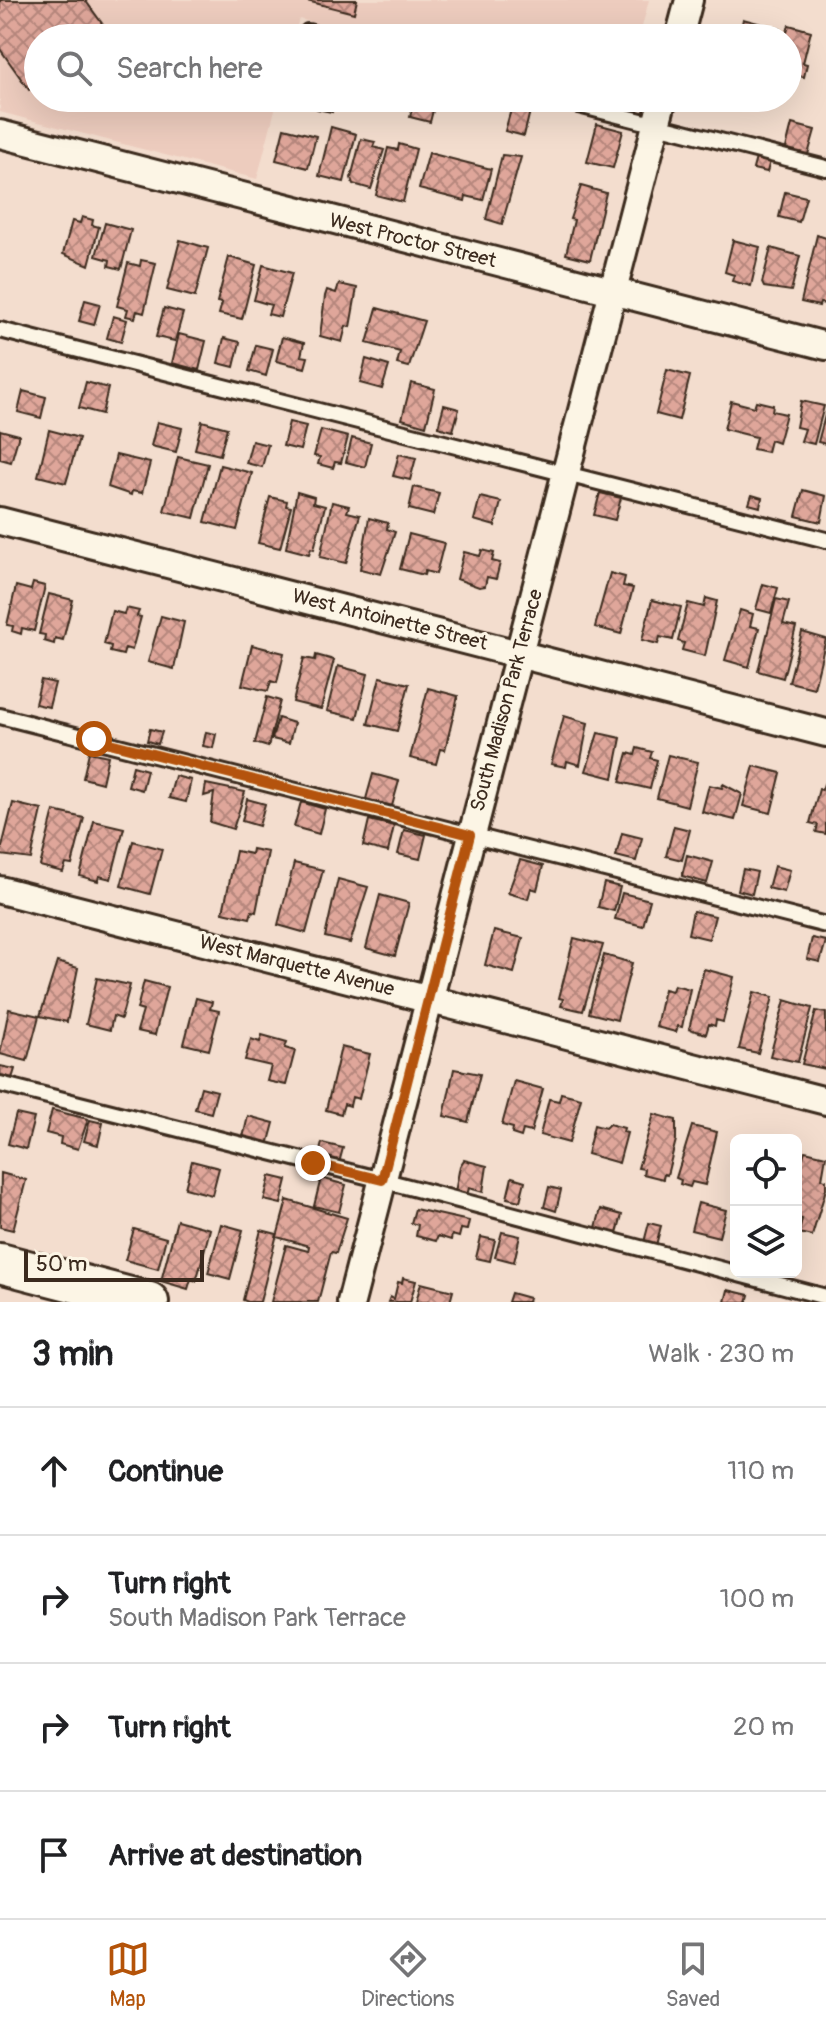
<!DOCTYPE html>
<html lang="en">
<head>
<meta charset="utf-8">
<style>
	body { margin:0; font-family:Pangolin,sans-serif; background:#f2f2f2; color:#202124 }
	.controls { position:absolute; right:24px; bottom:24px; display:grid; overflow:hidden; border-radius:12px; box-shadow:0 8px 32px #0002 }
	.controls button { width:72px; height:72px; display:grid; place-items:center; padding:0; border:0; border-bottom:2px solid #e0e0e0; background:#fff; color:#202124; font:40px sans-serif }
	.scale { position:absolute; left:24px; bottom:20px; width:180px; box-sizing:border-box; padding-left:8px; border:4px solid #3b2a1e; border-top:0; font-size:22px; line-height:28px; white-space:nowrap; color:#3b2a1e; -webkit-text-stroke:6px #fcf5e5; paint-order:stroke }
	.stop { position:absolute; width:24px; height:24px; margin:-18px; border:6px solid #b45309; border-radius:50%; background:#fff }
	.stop.end { background:#b45309; border-color:#fff; box-shadow:0 2px 8px #0008 }
	.list { margin:0; padding:0; list-style:none }
	h2 { display:flex; justify-content:space-between; align-items:center; height:104px; margin:0; padding:0 32px; font-size:34px }
	h2 small { font-size:26px; font-weight:400; color:#757577 }
	.list li { display:grid; grid-template-columns:52px 1fr auto; gap:24px; align-items:center; box-sizing:border-box; height:128px; padding:0 32px; border-top:2px solid #e0e0e0 }
	.list b { display:block; font-size:30px; white-space:nowrap }
	.list p { margin:0; font-size:26px; white-space:nowrap; color:#757577 }
	.list em { font-size:26px; font-style:normal; color:#757577 }
	.icon { flex:none; width:44px; height:44px; fill:none; stroke:currentColor; stroke-width:2; stroke-linecap:round; stroke-linejoin:round }
	.map { position:relative; flex:none; width:826px; height:1302px; overflow:hidden }
	.search { position:absolute; background:#fff; box-shadow:0 8px 32px #0002; left:24px; right:24px; top:24px; height:88px; display:flex; align-items:center; gap:20px; box-sizing:border-box; padding:0 28px; border-radius:44px; color:#757577; font-size:30px }
	.sheet { height:616px; background:#fff }
	nav { display:flex; justify-content:space-around; align-items:center; box-sizing:border-box; height:112px; border-top:2px solid #e0e0e0; background:#fff; font-size:22px; color:#757577 }
	nav a { display:grid; justify-items:center; gap:4px }
	nav .on { color:#b45309 }
	.map>svg:first-child { display:block }
</style>
</head>
<body>
<div class="map">
<svg width="826" height="1302" viewBox="0 0 826 1302">
	<defs>
		<pattern id="building-cross-hatch" width="8" height="8" patternUnits="userSpaceOnUse" patternTransform="scale(2)"><rect width="8" height="8" fill="#dfa69a"/><path d="M0 0l8 8M0 8l8-8" fill="none" stroke="#b6877d"/></pattern>
	</defs>
	<rect width="100%" height="100%" fill="#f3ddce"/>
	<filter id="ink" filterUnits="userSpaceOnUse"><feTurbulence type="fractalNoise" baseFrequency=".0125" numOctaves="2"/><feDisplacementMap in="SourceGraphic" scale="16" xChannelSelector="R" yChannelSelector="G"/><feConvolveMatrix kernelMatrix="1 2 1 2 8 2 1 2 1" color-interpolation-filters="sRGB"/></filter>
	<g filter="url(#ink)">
		<!-- built -->
		<path fill="#edccbe" d="M0,0H649L639,38H371L299,19L293,38H38V98H278L257,179L0,112Z"/>
		<!-- building -->
		<path fill="url(#building-cross-hatch)" stroke="#3b2a1e" stroke-width="2" d="M0,0H85L109,33L102,38H38V84L29,90L0,49Z
			M303,0H357L354,13Z
			M743,19L780,29L777,38H739Z
			M789,25L811,31L803,63L807,64L804,77L795,75L791,92H788L785,38Z
			M319,98H336L332,112L317,109Z
			M371,98H388L385,107L370,103Z
			M415,98L436,99L430,122L410,117Z
			M512,106L530,111L524,136L505,131Z
			M597,124L623,131L613,168L587,162Z
			M792,124L815,130L807,158L785,152Z
			M331,127L356,134L344,182L319,176Z
			M284,128L316,136L308,168L276,160Z
			M361,139L375,142L373,147L384,150L371,189L353,184L351,178Z
			M399,144L416,149L403,202L376,195L388,148L398,150Z
			M429,153L491,169L483,200L466,196L465,201L419,189Z
			M502,155L521,157L502,224L486,219Z
			M756,158L770,161L767,172L753,169Z
			M581,186L606,193L590,260L566,254L574,220L570,219Z
			M785,192L806,197L799,222L779,217Z
			M82,217L93,220L92,225L99,227L89,265L63,254L72,221L80,223Z
			M105,223L131,230L121,269L109,266L110,260L96,256Z
			M817,235L826,238V304L820,303L819,306L801,302Z
			M180,240L208,248L195,297L167,290Z
			M733,240L760,247L751,286L732,281L734,275L725,272Z
			M771,248L800,256L791,291L764,287L762,283Z
			M229,257L256,265L242,319L219,314L222,303L217,302Z
			M141,260L156,263L144,313L137,311L135,318L126,316L128,309L117,306L128,263L140,266Z
			M263,265L292,273L280,317L268,314L271,305L254,300Z
			M339,284L357,288L350,327L346,326L342,342L320,336L325,296L327,290L336,293Z
			M85,300L100,304L94,325L79,321Z
			M164,308L183,313L175,341L156,337Z
			M377,308L424,321L409,367L397,364L400,352L367,343Z
			M113,316L127,320L121,342L107,338Z
			M179,334L206,341L199,370L172,363Z
			M282,337L304,343L301,356L308,357L305,368L276,361Z
			M224,338L240,342L234,367L218,363Z
			M256,345L273,349L266,376L249,371Z
			M366,359L389,366L382,389L360,383Z
			M667,370L690,376L679,420L656,414Z
			M86,382L108,388L102,414L79,408Z
			M411,383L435,389L426,426L402,419Z
			M23,391L46,397L41,418L18,412Z
			M731,401L754,407L756,401L773,405L772,411L786,414L778,443L770,440L767,452L753,449L756,437L724,429Z
			M801,401L824,406L814,444L801,441L805,429L796,427Z
			M444,405L459,409L453,431L438,427Z
			M826,412V444L818,442Z
			M202,421L227,428L220,455L195,449Z
			M157,422L182,428L176,452L151,446Z
			M289,422L306,426L300,450L283,446Z
			M0,430L19,435L11,462L0,459Z
			M49,430L79,438L66,483L38,476Z
			M321,430L348,437L341,463L335,462L333,468L318,464L320,457L314,456Z
			M352,438L371,443L365,467L346,462Z
			M252,441L268,445L262,467L246,463Z
			M399,454L416,458L410,480L393,476Z
			M116,455L150,463L142,493L132,491L131,495L108,487Z
			M178,457L208,464L194,518L164,511Z
			M220,465L252,473L237,530L205,522Z
			M414,487L439,493L433,515L409,509Z
			M803,490L826,496L821,522L796,516Z
			M297,492L314,497L313,503L325,506L314,549L311,548L309,554L286,548Z
			M600,493L621,498L615,520L594,515Z
			M752,495L762,498L760,507L749,504Z
			M270,497L287,501L286,506L291,507L280,548L258,543Z
			M480,497L501,502L495,526L474,520Z
			M332,502L349,506L347,512L360,515L346,563L320,557Z
			M369,518L388,523L387,529L395,532L381,574L360,569Z
			M409,534L444,543L436,574L425,571L424,575L400,569Z
			M482,550L494,553L492,561L500,563L496,579L487,577L485,586L479,587L457,579L464,552L480,556Z
			M610,573L625,577L623,586L633,588L621,634L595,627Z
			M33,583L45,586L34,631L22,628L21,634L12,631L13,626L7,625L16,586L31,590Z
			M763,584L778,588L771,613L756,609Z
			M49,594L73,600L63,640L55,638L54,644L44,641L45,635L39,634Z
			M706,598L717,601L705,656L682,650L684,643L678,641L688,603L704,607Z
			M776,599L789,602L783,624L796,627L783,678L758,671Z
			M652,600L681,607L673,640L660,637L658,644L642,640Z
			M126,608L139,611L137,616L141,617L132,650L125,648L123,655L110,652L111,646L104,644L112,611L124,614Z
			M740,610L753,614L750,626L759,628L749,667L725,660Z
			M161,616L184,622L174,669L148,662Z
			M802,632L826,639L814,688L789,682Z
			M252,645L284,653L277,683L271,681L268,691L242,685Z
			M316,655L334,660L321,709L293,702L304,658L315,660Z
			M338,666L368,674L357,718L327,711Z
			M380,677L409,684L397,731L368,724Z
			M41,680L55,683L49,707L35,704Z
			M428,688L458,696L445,750L440,749L436,764L410,758Z
			M267,697L280,701L268,747L255,743Z
			M564,716L588,723L580,765L567,761L566,767L551,764Z
			M278,718L294,723L289,743L272,739Z
			M150,729L162,732L158,744L147,741Z
			M206,732L216,734L213,748L203,746Z
			M598,733L621,738L613,778L586,771Z
			M637,748L652,752L650,758L657,760L650,789L620,782L628,753L635,755Z
			M89,752L108,756L102,783L83,778Z
			M668,755L698,762L687,806L657,798Z
			M133,766L147,770L142,790L128,786Z
			M754,766L781,773L771,813L743,806Z
			M373,774L399,781L392,806L366,799Z
			M175,776L191,780L186,802L169,798Z
			M206,784L245,792L233,829L210,822L214,793L204,796Z
			M723,784L742,794L735,820L702,812L709,785L722,788Z
			M824,784L826,785V834L816,832L818,825L810,823L819,789L822,790Z
			M247,799L265,804L259,826L242,821Z
			M301,802L325,809L319,834L294,827Z
			M13,803L42,810L31,859L0,855Z
			M54,811L84,818L72,865L66,864L63,872L40,866Z
			M369,820L394,826L388,852L363,846Z
			M94,821L124,828L111,879L99,876L98,881L80,876Z
			M674,826L690,830L682,860L666,856Z
			M404,830L426,835L420,859L398,854Z
			M622,833L642,838L636,861L616,856Z
			M133,841L162,849L150,894L121,886Z
			M252,849L268,852L256,912L252,911L250,918L223,912L236,851L251,854Z
			M687,855L713,862L707,883L682,876Z
			M520,860L543,866L537,890L531,888L528,899L508,893Z
			M294,863L323,870L306,933L278,925Z
			M774,866L790,870L784,892L768,888Z
			M743,869L757,872L752,894L738,890Z
			M338,879L368,887L350,943L325,937Z
			M604,883L620,887L614,911L598,907Z
			M622,893L650,900L643,926L615,919Z
			M380,895L409,903L395,956L366,948Z
			M693,911L715,916L709,939L688,934Z
			M494,931L523,938L514,973L485,965Z
			M574,938L603,945L583,1011L561,1006L563,999L559,998Z
			M812,938L826,941L820,962L807,959Z
			M604,955L632,963L617,1020L589,1013Z
			M57,962L78,968L67,1022L40,1016Z
			M704,969L734,977L723,1022L716,1020L715,1026L709,1024L706,1034L689,1029Z
			M97,978L130,985L121,1019L113,1016L110,1030L86,1024Z
			M144,981L167,987L155,1035L137,1031L143,1011L137,1009Z
			M674,985L690,989L682,1027L678,1026L676,1032L656,1027L664,989L672,991Z
			M754,992L773,997L758,1053L739,1049Z
			M196,998L212,1002L210,1009L219,1011L209,1050L184,1044Z
			M785,1000L812,1008L798,1062L770,1056Z
			M9,1009L39,1016L27,1061L0,1054Z
			M816,1011L826,1013V1069L802,1064Z
			M262,1035L287,1042L285,1048L295,1051L286,1085L267,1081L271,1066L245,1060L251,1039L260,1042Z
			M341,1047L370,1054L359,1099L352,1097L350,1106L344,1104L341,1114L326,1110Z
			M0,1066L15,1069L11,1082L0,1079Z
			M454,1069L480,1074L468,1122L444,1116Z
			M514,1081L543,1089L531,1132L523,1130L521,1137L512,1134L513,1128L502,1125Z
			M201,1087L217,1091L211,1113L195,1109Z
			M561,1093L581,1098L569,1143L540,1135L549,1099L559,1101Z
			M52,1110L88,1119L78,1149L60,1144L61,1137L46,1133Z
			M16,1114L34,1118L26,1149L8,1144Z
			M654,1114L676,1120V1140L667,1175L664,1174L663,1179L643,1174L644,1169L638,1168Z
			M248,1116L274,1123L267,1149L242,1142Z
			M90,1120L103,1123L98,1145L84,1141Z
			M609,1124L624,1128L623,1132L627,1133L619,1163L587,1154L594,1125L605,1128Z
			M692,1126L717,1132L705,1185L692,1182L690,1187L680,1184L681,1180L676,1178Z
			M322,1143L343,1148L339,1163L318,1158Z
			M805,1151L826,1156L822,1179L826,1180V1189L812,1236L799,1233L802,1219L796,1218V1178Z
			M464,1160L487,1166L483,1192L469,1188L467,1195L455,1192L460,1166Z
			M192,1161L219,1168L212,1195L185,1188Z
			M1,1173L26,1180L13,1230L0,1227Z
			M270,1176L287,1180L281,1204L264,1200Z
			M512,1177L525,1181L520,1201L507,1198Z
			M321,1178L346,1185L339,1212L314,1206Z
			M549,1187L561,1190L556,1211L544,1207Z
			M287,1200L347,1218L336,1253L331,1252L318,1302H271L286,1245L308,1251L309,1246L277,1237Z
			M698,1203L726,1210L719,1237L691,1230Z
			M415,1209L469,1221L467,1230L461,1229L459,1237L452,1235L451,1240L438,1236L436,1241L416,1236L418,1225L411,1223Z
			M601,1209L622,1215L616,1237L595,1231Z
			M177,1220L210,1229L199,1271L196,1281L191,1279L188,1289L161,1281Z
			M649,1223L661,1226L655,1249L643,1246Z
			M221,1224L243,1230L230,1279L208,1273Z
			M134,1229L166,1238L158,1269L125,1260Z
			M261,1230L277,1234L260,1302H248L243,1300Z
			M502,1232L520,1236L514,1262L495,1257Z
			M481,1237L495,1240L490,1261L476,1258Z
			M403,1278L416,1281L410,1302H388L390,1297L394,1299L398,1282L402,1283Z
			M421,1283L453,1291L450,1302H416Z
			M728,1290L749,1295L747,1302H725Z
			M511,1293L529,1298L528,1302H508Z"/>
		<g fill="none" stroke-linecap="round" stroke-linejoin="round">
			<!-- lane casing -->
			<g stroke="#3b2a1e" stroke-width="20">
				<path id="lane" d="M308,32L331,38
					M551,98L826,168
					M0,330L826,540
					M0,716L826,925
					M0,1084L382,1180L826,1297"/>
			</g>
			<!-- street casing -->
			<g stroke="#3b2a1e" stroke-width="32">
				<path id="street" d="M679,38L689,0
					M0,134L826,346
					M0,521L826,733
					M0,890L826,1101
					M351,1302L663,98"/>
			</g>
			<!-- secondary casing -->
			<g stroke="#3b2a1e" stroke-width="44">
				<path id="secondary" d="M0,1263L149,1302"/>
			</g>
			<!-- lane -->
			<use href="#lane" stroke="#fcf5e5" stroke-width="14"/>
			<!-- street -->
			<use href="#street" stroke="#fcf5e5" stroke-width="26"/>
			<!-- secondary -->
			<use href="#secondary" stroke="#fcf5e5" stroke-width="38"/>
		</g>
	</g>
	<g fill="none" stroke-linecap="round" stroke-linejoin="round" filter="url(#ink)">
		<!-- route -->
		<path stroke="#b45309" stroke-width="10" d="M94,739L470,835L382,1180L313,1163"/>
	</g>
	<g text-anchor="middle" stroke-width="6" stroke-linejoin="round" paint-order="stroke">
		<!-- street labels -->
		<g font-size="20" fill="#3b2a1e" stroke="#fcf5e5">
			<text transform="translate(413 240) rotate(14)" y="7">West Proctor Street</text>
			<text transform="translate(390 619) rotate(14)" y="7">West Antoinette Street</text>
			<text transform="translate(506 700) rotate(-75)" y="7">South Madison Park Terrace</text>
			<text transform="translate(297 965) rotate(14)" y="7">West Marquette Avenue</text>
		</g>
	</g>
</svg>
<div class="controls">
<button><svg class="icon" aria-label="locate" viewBox="0 0 24 24"><circle cx="12" cy="12" r="6"/><path d="M12 2v4M12 18v4M2 12h4M18 12h4"/></svg></button>
<button><svg class="icon" aria-label="layers" viewBox="0 0 24 24"><path d="M12 4l9 5-9 5-9-5zM3 14l9 5 9-5"/></svg></button>
</div>
<div class="scale">50 m</div>
<div class="stop" style="left:94px;top:739px"></div>
<div class="stop end" style="left:313px;top:1163px"></div>
<div class="search"><svg class="icon" aria-label="search" viewBox="0 0 24 24"><circle cx="10" cy="10" r="6"/><path d="M15 15l6 6"/></svg>Search here</div>
</div>
<section class="sheet">
<h2>3 min<small>Walk · 230 m</small></h2>
<ul class="list">
<li><svg class="icon" aria-label="ahead" viewBox="0 0 24 24"><path d="M12 20V5M6 11l6-6 6 6"/></svg><div><b>Continue</b></div><em>110 m</em></li>
<li><svg class="icon" aria-label="right" viewBox="0 0 24 24"><path d="M7 20v-9h11M14 6l5 5-5 5"/></svg><div><b>Turn right</b><p>South Madison Park Terrace</p></div><em>100 m</em></li>
<li><svg class="icon" aria-label="right" viewBox="0 0 24 24"><path d="M7 20v-9h11M14 6l5 5-5 5"/></svg><div><b>Turn right</b></div><em>20 m</em></li>
<li><svg class="icon" aria-label="arrive" viewBox="0 0 24 24"><path d="M6 21V4h12l-3 4 3 4H6"/></svg><div><b>Arrive at destination</b></div></li>
</ul>
</section>
<nav>
<a class="on"><svg class="icon" aria-label="map" viewBox="0 0 24 24"><path d="M3 6l6-2 6 2 6-2v14l-6 2-6-2-6 2zM9 4v14M15 6v14"/></svg>Map</a>
<a><svg class="icon" aria-label="directions" viewBox="0 0 24 24"><path d="M12 3l9 9-9 9-9-9zM9 14v-3h6M13 9l2 2-2 2"/></svg>Directions</a>
<a><svg class="icon" aria-label="saved" viewBox="0 0 24 24"><path d="M7 4h10v16l-5-4-5 4z"/></svg>Saved</a>
</nav>
</body>
</html>
